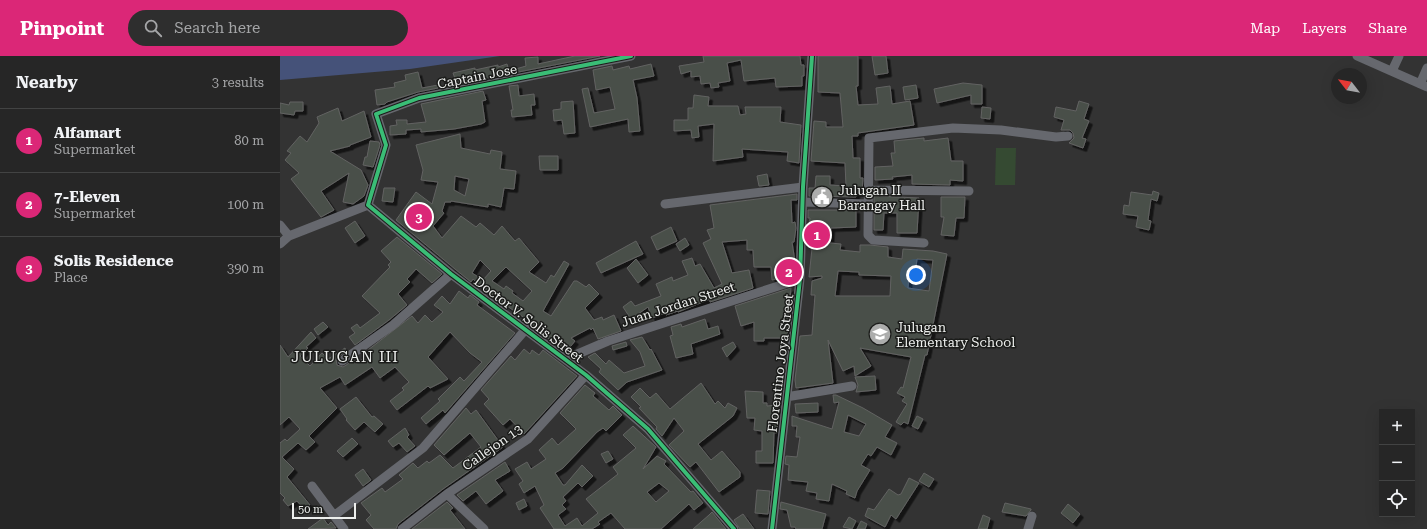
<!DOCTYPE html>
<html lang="en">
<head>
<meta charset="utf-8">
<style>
	body { margin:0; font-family:"Roboto Serif",serif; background:#2e2e2e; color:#f1f3f6 }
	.controls { position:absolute; right:12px; bottom:12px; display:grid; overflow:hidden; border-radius:0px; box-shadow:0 4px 16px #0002 }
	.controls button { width:36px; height:36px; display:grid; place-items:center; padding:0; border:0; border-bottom:1px solid #424343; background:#262626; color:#f1f3f6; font:20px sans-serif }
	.compass { position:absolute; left:1051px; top:12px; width:36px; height:36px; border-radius:50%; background:#262626; box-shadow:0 4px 16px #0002; rotate:301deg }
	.scale { position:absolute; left:12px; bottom:10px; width:64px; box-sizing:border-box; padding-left:4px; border:2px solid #edefed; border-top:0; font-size:11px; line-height:14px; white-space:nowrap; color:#edefed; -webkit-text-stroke:3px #1b1c1a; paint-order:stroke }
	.you { position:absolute; left:636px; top:219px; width:14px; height:14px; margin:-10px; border:3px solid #fff; border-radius:50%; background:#1a73e8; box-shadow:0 0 0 6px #1a73e833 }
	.badge { display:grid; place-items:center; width:26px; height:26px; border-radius:50%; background:#db2777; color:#fff; font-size:13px; font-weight:700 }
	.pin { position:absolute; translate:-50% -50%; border:2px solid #fff; box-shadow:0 1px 4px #0006 }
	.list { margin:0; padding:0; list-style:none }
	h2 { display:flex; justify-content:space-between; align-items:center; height:52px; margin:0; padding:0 16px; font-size:17px }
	h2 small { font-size:13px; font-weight:400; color:#a4a5a7 }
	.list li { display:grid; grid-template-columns:26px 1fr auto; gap:12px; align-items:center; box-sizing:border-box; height:64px; padding:0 16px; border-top:1px solid #424343 }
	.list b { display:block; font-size:15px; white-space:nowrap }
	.list p { margin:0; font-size:13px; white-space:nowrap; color:#a4a5a7 }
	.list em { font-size:13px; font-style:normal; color:#a4a5a7 }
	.icon { flex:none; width:22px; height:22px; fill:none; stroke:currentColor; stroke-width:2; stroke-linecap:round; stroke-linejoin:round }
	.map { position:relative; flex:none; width:1147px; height:473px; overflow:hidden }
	header { display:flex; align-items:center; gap:24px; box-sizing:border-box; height:56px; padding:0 20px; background:#db2777; color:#fff }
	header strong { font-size:19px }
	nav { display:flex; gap:22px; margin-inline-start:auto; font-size:14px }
	.search { width:280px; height:36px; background:#2e2e2e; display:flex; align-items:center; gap:10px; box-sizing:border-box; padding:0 14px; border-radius:22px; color:#a4a5a7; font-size:15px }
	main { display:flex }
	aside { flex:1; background:#262626 }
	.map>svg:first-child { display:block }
</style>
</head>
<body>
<header>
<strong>Pinpoint</strong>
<div class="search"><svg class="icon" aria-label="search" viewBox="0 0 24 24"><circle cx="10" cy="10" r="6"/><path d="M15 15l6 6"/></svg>Search here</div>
<nav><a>Map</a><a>Layers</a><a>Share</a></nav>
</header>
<main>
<aside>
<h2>Nearby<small>3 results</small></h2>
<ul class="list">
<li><span class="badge">1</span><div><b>Alfamart</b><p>Supermarket</p></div><em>80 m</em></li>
<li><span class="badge">2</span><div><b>7-Eleven</b><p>Supermarket</p></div><em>100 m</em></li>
<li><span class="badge">3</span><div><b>Solis Residence</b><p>Place</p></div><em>390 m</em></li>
</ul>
</aside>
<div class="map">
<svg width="1147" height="473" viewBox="0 0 1147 473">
	<defs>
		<filter id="shadow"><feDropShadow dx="3.5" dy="3.5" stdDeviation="0" flood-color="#0009"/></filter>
	</defs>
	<rect width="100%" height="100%" fill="#333"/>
	<!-- green -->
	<path fill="#354a32" d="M716,92H736L735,129H715Z"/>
	<!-- water -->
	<path fill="#455279" d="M0,0H220L130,13L0,24Z"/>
	<!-- building -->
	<path fill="#495048" stroke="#626262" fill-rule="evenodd" filter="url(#shadow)" d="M295,0H320L177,28L173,17L195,12V14L218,9V11L227,8L229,15L246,10L245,2L258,1V8Z
		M423,0H520L521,9H524V20H522V30L496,31L495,22L464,25L461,4L447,7L450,25L438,27L439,31L431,32L430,27L421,28L420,20L411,21V15L401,18L399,10L424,6Z
		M538,0H578V30H576L578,49L598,48L596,32L610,30L612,48L630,45L634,69L578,77V80H572L573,102H580V122H583L582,136L576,137V141L529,140V132H535L536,120H550V129L566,130L565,107L531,105L534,65L546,66V71H563L560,37L538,36Z
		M592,0H606L608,17L595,19Z
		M371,8L374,20L353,24L357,42L360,75L349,76L348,63L310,71L302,33L308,32L314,57L335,53L330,31L316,34L313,14L332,10L333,14L349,10L350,13Z
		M138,16L142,32L158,29V32L138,36L107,46L105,48L97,49L95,34L115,31L114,27L126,24L125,19Z
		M683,27L702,29V48H691V39L657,47L654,33Z
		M238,29L239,40L254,38L255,49H251L252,59L232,61L231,54H233L229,30Z
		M636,29L638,42L625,44L623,31Z
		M203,35L206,44L202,45L205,66L201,68L174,73L141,76V73L126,74V78L110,79V70L117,69L116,64H127V68L146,66L141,48Z
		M414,39L429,41L428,50H458L460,59L466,58L465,51H501L500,66L521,69L519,107L507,105L508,96L462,93L463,101L433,105L434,68L418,70L419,81L412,82L411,74L394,75V64H408V52H413Z
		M293,45L295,77L284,78L282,64L274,65L273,54L281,53V46Z
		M799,45L809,48L804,63L809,65L802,82L806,83L803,92L789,87L794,82L793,77L790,74H781L784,64L774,61L776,51L796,55Z
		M10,46H23V55H15L14,59L0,57V47L9,49Z
		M702,51L711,52L710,63L701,62Z
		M58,52L62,65L84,55L91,81L70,89V90L50,95L81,114L88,129L84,140L73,148L63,146L69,117L41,135L54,154L41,161L11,123L19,117L5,104L11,97L7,95L20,80L27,86L39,67L37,61Z
		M180,78L181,92L210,98L211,94L222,96L220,113L236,115L234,133L224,132L221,151L208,148V151L171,145V146H165L162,155L164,157L153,170L162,182L181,160L196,171L200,167L214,179L222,170L235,185L239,182L259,206L249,216L266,227L271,219L274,221L284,205L289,208L263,255L271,260L294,225H297L306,231L309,228L319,238L305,252L314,264L322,261L323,264L334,259L341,275L318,283L313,272L311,274L310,272L291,282L295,285L286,296L248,267L249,265L208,237L193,223L191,226L175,213L116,164L136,136L152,148L158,126L141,124L143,114L136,89ZM175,120L189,123L185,140L174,134ZM200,204L211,215L203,224L192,217ZM226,211L252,235L243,245L232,237L233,235L226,230L224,233L212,225Z
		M644,82V85L668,82L671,105H683V125L670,124V129L632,128V119L612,121L613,123L595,124V111L613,110L611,97H615L614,85Z
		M90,85L99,86L100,89L93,111L83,109L85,101H87Z
		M259,100H278V114H260Z
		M487,118L489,129L479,130L477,120Z
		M104,132H115L113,146L102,145Z
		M873,135L879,137L877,145L871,143L868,164L871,165L869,174L856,171L858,160L843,158L844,149L849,150L851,136L872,139Z
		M517,138V144H511L512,167L515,166L516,172L514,186H512L515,206L506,207L507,221L492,224L491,211H474L473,194H467V184L442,186L452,217L469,214L473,232L430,246V243L398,256V255L386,259L385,257L372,262L368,251L351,263L343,251L351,245L355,250L381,240L376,228L392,221L393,225L408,219L402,205L412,202L415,210L420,208L434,232L442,228L423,187L431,183L427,174L434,172L430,149Z
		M594,140L639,142L637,177H617V157H604L603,174H594Z
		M661,141H685L684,162H676L674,180L661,179L664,161H661Z
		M528,154H576V171L551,172L550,187L561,188L560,194L580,196V189H590L608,191V201L622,203L623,193L653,195L667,198L647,299H645L628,368L624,366L621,369L616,366L627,348L622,345L625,341L617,337L621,331L623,332L631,301L580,292L591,310L575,320L574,310L563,315L548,284L553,327L516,332L515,324L520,280L532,279L535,239H531L532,225L542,222V220L529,221L533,183H528L530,162H528ZM637,203L653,204L649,235L628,232L629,218H635ZM558,215L579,216V219L611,220L610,240H555Z
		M75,165L85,180L75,187L65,172Z
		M391,171L397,185L377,194L371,181Z
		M117,181L162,218L152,227L136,213L127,223L130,226L118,238L127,249L109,264L75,289L69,281L75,277L71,272L77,268L80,272L100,257L82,240L110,211L108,209L111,206L101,195Z
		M405,182L409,189L400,195L396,188Z
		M356,185L363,198L321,217L316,207Z
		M356,203L368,219L358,227L347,212Z
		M511,232L507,282H484V285H474V266L461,270L455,250Z
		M179,235L188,242L190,239L199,246L197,249L235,277L165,357L163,354L146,368L141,362L160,345L158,343L180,321L184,325L202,306L190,297L170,276L148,301L168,323L150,332L148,330L117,354L110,345L124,334L122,332L129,326L115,311L100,322L92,311L65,329L60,321L40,332L57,352L29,380L35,386L26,394L18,387L2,401L14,413L7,421L30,449L25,454L17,445L8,450L3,444L5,442L0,437V387L5,383L7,385L20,373L9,361L0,369V289L8,301L31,276L36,282L26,291L28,292L20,300L30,310L42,297L48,303L65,292L66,295L56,303L57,309L63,311L74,304L76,308L90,297L88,294L132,260L138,267L145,259L152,266L163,256L154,249L162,240L170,248Z
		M425,263L428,273L438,270L440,278L411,288L413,298L396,302L390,280L393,279L391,271L401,268L402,271Z
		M43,266L48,271L38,279L34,273Z
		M362,281L370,294L371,293L382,314L347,326L338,334L319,316L321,313L308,301L315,297L326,308L329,304L344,317L365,310L360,296L350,284Z
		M346,286L347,290L333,294L332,290Z
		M453,286L456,291L447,301L442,292Z
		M244,293L250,298L252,294L259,299L263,294L297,320L244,378L230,363L223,369L204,348L209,343L201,334L231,300L235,304Z
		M595,320L596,334L576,336L578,329L575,321Z
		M421,327L435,348L438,345L445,352L448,347L457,352L453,360L418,388L431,404L442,395L460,416V421L439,436L416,406L410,411L389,389L404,375L394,362L382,380L376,373L377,371L359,352L361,351L351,341L360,332L370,342L376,337L390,353Z
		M305,329L315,337L313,340L329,354L333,350L342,359L326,375L323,372L317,376L283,412L275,417L283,429H285L302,409L313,420L302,431L298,427L283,441L286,445L282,449L286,453L278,459L285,470L297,462L302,470L318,457L306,443L338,418L333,411L356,392L343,379L353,370L376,391L363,413L377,400L386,405L384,408L411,436L413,435L423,447L414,454L409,448L381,473H345L331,457L318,466L320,468L312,473H274L260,452L264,449L255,430L244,437L239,428L243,425L235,413L247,406L251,413L266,403L259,394L272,382L278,389L296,373L280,357ZM379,427L389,435L376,446L367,436Z
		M465,335L483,336V347H487V350L498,349L497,377H494L493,407H476V395H482V375L474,374L475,362H467Z
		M553,339H556L583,352L612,369L605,381L617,387L611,399L597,391L591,400L588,398L581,409L590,414L577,435L575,442L566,438L567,435L552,428L549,445L536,443L537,437L526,435L528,426L508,424L509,409L505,408L506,400L517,401L520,381H516L517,370H512V360L552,373L559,346L554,347ZM568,359L586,368L579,380L564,376Z
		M76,341L92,361L94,360L103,368L95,376L84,366L75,374L66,364L67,363L60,353Z
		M538,347V356L516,357L515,348Z
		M186,352L191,358L196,354L223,391L163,433L118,468L116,473H94L86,464L91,459L81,447L102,432L105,436L123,423L119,419L133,407L138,412L147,405L149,407L160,399L173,412L201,391L190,377L164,399L154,389Z
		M637,360L643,363L638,373L632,370Z
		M125,372L129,379L127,381L135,390L127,396L119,387L113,391L108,385Z
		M72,382L78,388L63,401L57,395Z
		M328,395L333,403L326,407L321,398Z
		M225,406L230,415L215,424L223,435L206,448L196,435L183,445L177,439Z
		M83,413L91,424L83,430L75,419Z
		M644,417L654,423L649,431L639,425Z
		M629,422L639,427L616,463L611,459L605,471L585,460L588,452L594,454L609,433L618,439L621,438Z
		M477,434L490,435L488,458L475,457Z
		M244,443L247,450L239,454L236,447Z
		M167,446L173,452L170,454L185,473H132Z
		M501,446L546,458L542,473H516L515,471H511L507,454L500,453Z
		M725,447L751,453V454L746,460L722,456Z
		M788,448L800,458L793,467L781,457Z
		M432,456L446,473H413L429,459Z
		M463,458L474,473H460L454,464Z
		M703,459L710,462L707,473H698Z
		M569,461L576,465L572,473L563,471Z
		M43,462L48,469L51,466L56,472L28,473Z
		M581,465L587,468L585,473H577Z"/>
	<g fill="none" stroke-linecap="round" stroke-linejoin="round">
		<!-- minor -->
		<path stroke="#66686e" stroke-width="9" d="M351,0L139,42L96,58L106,89L88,149L171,218L306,319L368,373L454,473
			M1077,0L1147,31
			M1112,15L1119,0
			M1140,28L1147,12
			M588,134L689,135
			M523,146L588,148
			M385,148L523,131
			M0,169L9,180
			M644,187L593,184L588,179L589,82L673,72L721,74L776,81L788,80
			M0,188L9,180L88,149
			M286,303L328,285L520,223
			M62,305L113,269L171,218
			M506,341L572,330
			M32,430L64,473
			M167,438L204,473
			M55,459L143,392L246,273
			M122,473L167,438L248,383L306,319
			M492,473L520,223L523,131L532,0
			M748,473L752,460"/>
		<!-- cycleway casing -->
		<g stroke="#1b1c1a" stroke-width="6">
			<path id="cycleway" d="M351,0L139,42L96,58L106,89L88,149L171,218L306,319L368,373L454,473
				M492,473L520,223L523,131L532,0"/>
		</g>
		<!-- cycleway -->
		<use href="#cycleway" stroke="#3abd76" stroke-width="4"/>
	</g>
	<!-- icons -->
	<defs>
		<g id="civic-disc" transform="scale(1.15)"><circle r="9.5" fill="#acadac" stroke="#1b1c1a"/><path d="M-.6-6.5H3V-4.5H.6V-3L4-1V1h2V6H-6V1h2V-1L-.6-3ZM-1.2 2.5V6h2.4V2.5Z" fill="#fff"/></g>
		<g id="school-disc" transform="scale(1.15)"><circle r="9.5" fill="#acadac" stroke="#1b1c1a"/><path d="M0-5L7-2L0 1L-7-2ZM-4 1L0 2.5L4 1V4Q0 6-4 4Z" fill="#fff"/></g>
	</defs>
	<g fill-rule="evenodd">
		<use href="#civic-disc" x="542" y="141"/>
		<use href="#school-disc" x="600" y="278"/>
	</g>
	<g text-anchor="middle" stroke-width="3" stroke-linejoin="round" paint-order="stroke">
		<!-- street labels -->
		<g font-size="13" fill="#edefed" stroke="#1b1c1a">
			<text transform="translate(197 20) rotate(-11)" y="5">Captain Jose</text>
			<text transform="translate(398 248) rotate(-18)" y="5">Juan Jordan Street</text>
			<text transform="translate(249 263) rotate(37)" y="5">Doctor V. Solis Street</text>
			<text transform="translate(500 307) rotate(-83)" y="5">Florentino Joya Street</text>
			<text transform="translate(212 391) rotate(-35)" y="5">Callejon 13</text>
		</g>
		<!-- poi labels -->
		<g font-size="13" fill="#edefed" stroke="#1b1c1a" text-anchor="start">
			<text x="558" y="139">Julugan II<tspan x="558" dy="15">Barangay Hall</tspan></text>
			<text x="616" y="276">Julugan<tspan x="616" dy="15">Elementary School</tspan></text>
		</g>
		<!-- quarter labels -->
		<g font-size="15" letter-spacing="1" fill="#edefed" stroke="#1b1c1a">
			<text x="65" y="306">JULUGAN III</text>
		</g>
	</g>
</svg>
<div class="controls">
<button>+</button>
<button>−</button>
<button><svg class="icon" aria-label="locate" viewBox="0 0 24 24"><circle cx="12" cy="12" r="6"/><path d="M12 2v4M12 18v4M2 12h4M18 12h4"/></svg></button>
</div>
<svg class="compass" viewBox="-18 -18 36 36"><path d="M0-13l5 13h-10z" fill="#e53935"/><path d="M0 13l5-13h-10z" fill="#a4a5a7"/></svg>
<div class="scale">50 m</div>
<div class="you"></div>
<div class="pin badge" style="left:537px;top:179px">1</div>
<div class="pin badge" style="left:509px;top:216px">2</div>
<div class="pin badge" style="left:139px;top:161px">3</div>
</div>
</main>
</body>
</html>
